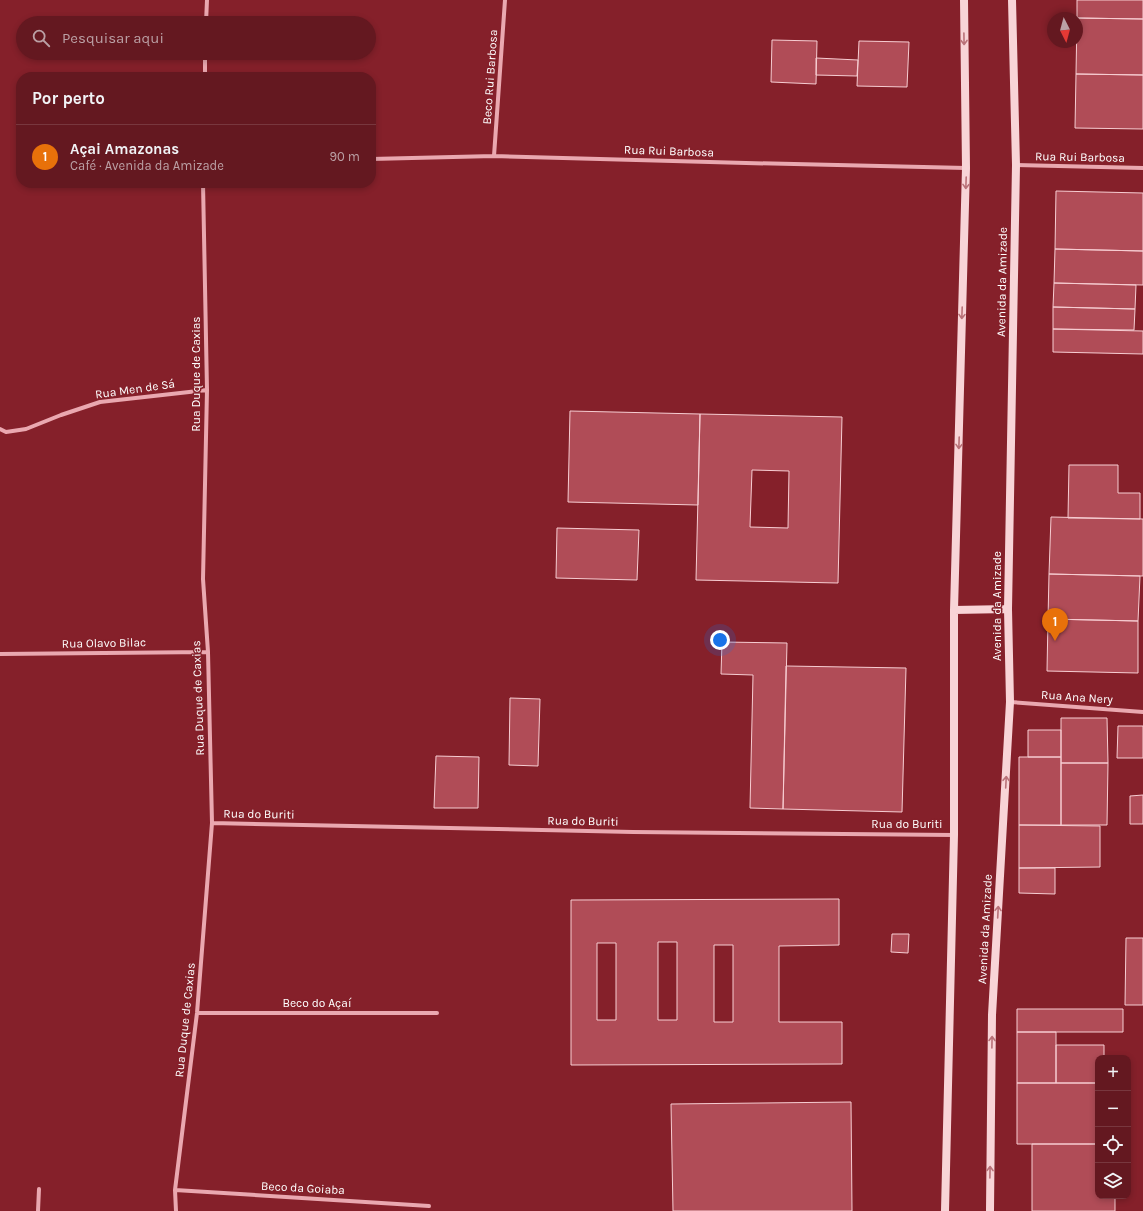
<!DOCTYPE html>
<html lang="pt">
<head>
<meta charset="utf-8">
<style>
	body { margin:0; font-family:Karla,sans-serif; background:#6a2129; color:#f1f3f6 }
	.controls { position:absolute; right:12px; bottom:12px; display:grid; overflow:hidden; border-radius:8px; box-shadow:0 2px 6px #0003 }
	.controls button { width:36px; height:36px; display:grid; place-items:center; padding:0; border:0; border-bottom:1px solid #78373e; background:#641820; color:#f1f3f6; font:20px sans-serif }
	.compass { position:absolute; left:1047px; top:12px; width:36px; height:36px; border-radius:50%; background:#641820; box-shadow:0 2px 6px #0003; rotate:174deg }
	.you { position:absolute; left:720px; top:640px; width:14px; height:14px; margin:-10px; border:3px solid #fff; border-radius:50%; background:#1a73e8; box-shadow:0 0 0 6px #1a73e833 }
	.badge { display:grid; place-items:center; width:26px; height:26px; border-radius:50%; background:#e797bd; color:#fff; font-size:13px; font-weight:700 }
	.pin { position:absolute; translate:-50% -33px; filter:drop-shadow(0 1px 2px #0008) }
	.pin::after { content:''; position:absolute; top:21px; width:14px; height:12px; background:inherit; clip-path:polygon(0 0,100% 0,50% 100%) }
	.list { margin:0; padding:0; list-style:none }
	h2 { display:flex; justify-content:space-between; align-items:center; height:52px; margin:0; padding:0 16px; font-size:17px }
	h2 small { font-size:13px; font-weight:400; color:#bba0a5 }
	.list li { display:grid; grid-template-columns:26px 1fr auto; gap:12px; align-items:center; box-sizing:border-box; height:64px; padding:0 16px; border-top:1px solid #78373e }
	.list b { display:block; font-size:15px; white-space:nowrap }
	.list p { margin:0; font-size:13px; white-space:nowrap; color:#bba0a5 }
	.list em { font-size:13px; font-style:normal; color:#bba0a5 }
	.icon { flex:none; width:22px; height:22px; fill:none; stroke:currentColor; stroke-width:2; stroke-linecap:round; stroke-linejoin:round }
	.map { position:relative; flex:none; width:1143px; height:1211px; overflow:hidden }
	.search { position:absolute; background:#641820; box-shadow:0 2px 6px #0003; left:16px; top:16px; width:360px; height:44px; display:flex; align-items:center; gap:10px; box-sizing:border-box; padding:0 14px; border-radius:22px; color:#bba0a5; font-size:15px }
	.panel { position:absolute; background:#641820; box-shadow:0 2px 6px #0003; left:16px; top:72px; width:360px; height:116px; border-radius:16px }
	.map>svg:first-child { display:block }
</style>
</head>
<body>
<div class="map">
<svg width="1143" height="1211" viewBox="0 0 1143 1211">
	<rect width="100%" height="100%" fill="#85202a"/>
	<!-- building -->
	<path fill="#b04c57" stroke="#f7cdd2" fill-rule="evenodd" d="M1077,0H1143V19L1077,18Z
		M1077,18L1143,19V75L1076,74Z
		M772,40L817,41L816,84L771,82Z
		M859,41L909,42L907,87L857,86Z
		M816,58L858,60L857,76L816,75Z
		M1076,74L1143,75V129L1075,128Z
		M1056,191L1143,193V251L1055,249Z
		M1055,249L1143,251V285L1054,283Z
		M1054,283L1136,285L1135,309L1053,307Z
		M1053,307L1135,309L1134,330L1053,329Z
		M1053,329L1143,331V354L1053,352Z
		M570,411L700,414L698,505L568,502Z
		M700,414L842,417L838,583L696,580ZM752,470L789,471L788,528L750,527Z
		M1069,465H1118V493H1140V519L1068,518Z
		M1051,517L1143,519V576L1049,574Z
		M557,528L639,530L637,580L556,578Z
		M1049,574L1140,576L1138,621L1048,619Z
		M1048,619L1138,621V673L1047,671Z
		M722,642L787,643L783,809L750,808L753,675L721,674Z
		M786,666L906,668L902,812L783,809Z
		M510,698L540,699L538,766L509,765Z
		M1061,718H1107L1108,763H1061Z
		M1118,726H1143V758H1117Z
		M1028,730H1061V757H1028Z
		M436,756L479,757L478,808H434Z
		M1019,757H1061V825H1019Z
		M1061,763H1108L1107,825H1061Z
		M1143,795V824H1130V796Z
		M1019,825L1100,826V867L1019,868Z
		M1019,868H1055V894L1019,893Z
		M839,899V945L779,946V1022H842V1064L571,1065V900ZM658,942H677V1020H658ZM597,943H616V1020H597ZM714,945H733V1022H714Z
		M892,934H909L908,953L891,952Z
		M1126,938H1143V1005H1125Z
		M1017,1009H1123V1032H1017Z
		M1017,1032H1056V1083H1017Z
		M1056,1045H1104V1058H1098V1083H1056Z
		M1017,1083H1098V1144H1017Z
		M851,1102L852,1211H673L671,1104Z
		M1032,1144H1098V1196H1115V1211H1032Z"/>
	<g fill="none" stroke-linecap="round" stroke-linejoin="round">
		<!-- street -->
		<path stroke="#eaa8b0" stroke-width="4" d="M206,23L207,0
			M205,77V53
			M494,156L505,0
			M371,159L494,156L746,163L966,168
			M1016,165L1143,168
			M0,429L6,432L26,429L61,415L100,402L207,390
			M0,654L208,652
			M1010,702L1143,712
			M212,823L633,832L954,835
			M197,1013H437
			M175,1190L429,1206
			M38,1211L39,1189
			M176,1211L175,1190L197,1013L212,823L208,652L203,579L207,390L203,183"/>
		<!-- secondary -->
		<path stroke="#f8d4d7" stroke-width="8" d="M954,610L1008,609
			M945,1211L954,835V610L966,168L964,0
			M990,1211L992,1015L1010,702L1008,609L1016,165L1012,0"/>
	</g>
	<!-- one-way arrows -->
	<defs><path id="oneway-shaft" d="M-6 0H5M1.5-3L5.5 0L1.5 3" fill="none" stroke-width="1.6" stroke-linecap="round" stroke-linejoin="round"/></defs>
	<g stroke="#b97178">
		<use href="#oneway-shaft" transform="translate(964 39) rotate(89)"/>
		<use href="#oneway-shaft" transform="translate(966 183) rotate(92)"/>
		<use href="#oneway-shaft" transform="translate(962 313) rotate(92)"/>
		<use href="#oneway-shaft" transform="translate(959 443) rotate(92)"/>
		<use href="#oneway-shaft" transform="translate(1006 782) rotate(-87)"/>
		<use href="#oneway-shaft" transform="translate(998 912) rotate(-87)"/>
		<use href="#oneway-shaft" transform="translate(992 1042) rotate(-89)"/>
		<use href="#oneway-shaft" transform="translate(990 1172) rotate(-89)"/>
	</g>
	<g text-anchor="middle" stroke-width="3" stroke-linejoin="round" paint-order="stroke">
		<!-- street labels -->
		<g font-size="12" fill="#fff" stroke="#85202a">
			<text transform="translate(490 77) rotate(-86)" y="4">Beco Rui Barbosa</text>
			<text transform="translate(669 151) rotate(2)" y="4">Rua Rui Barbosa</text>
			<text transform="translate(1080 157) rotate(1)" y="4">Rua Rui Barbosa</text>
			<text transform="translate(1002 282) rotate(-89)" y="4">Avenida da Amizade</text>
			<text transform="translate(196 374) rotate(-90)" y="4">Rua Duque de Caxias</text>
			<text transform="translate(135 389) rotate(-8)" y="4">Rua Men de Sá</text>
			<text transform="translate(997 606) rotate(-90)" y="4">Avenida da Amizade</text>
			<text transform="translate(104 643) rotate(-1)" y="4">Rua Olavo Bilac</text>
			<text transform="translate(1077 697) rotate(4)" y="4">Rua Ana Nery</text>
			<text transform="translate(198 698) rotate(-92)" y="4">Rua Duque de Caxias</text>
			<text transform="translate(259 814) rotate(1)" y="4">Rua do Buriti</text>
			<text transform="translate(583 821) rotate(1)" y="4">Rua do Buriti</text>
			<text x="907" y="828">Rua do Buriti</text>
			<text transform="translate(985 929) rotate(-87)" y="4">Avenida da Amizade</text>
			<text x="317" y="1007">Beco do Açaí</text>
			<text transform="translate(185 1020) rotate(-84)" y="4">Rua Duque de Caxias</text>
			<text transform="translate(303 1188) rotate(3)" y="4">Beco da Goiaba</text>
		</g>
	</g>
</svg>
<div class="controls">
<button>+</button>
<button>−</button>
<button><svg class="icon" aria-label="locate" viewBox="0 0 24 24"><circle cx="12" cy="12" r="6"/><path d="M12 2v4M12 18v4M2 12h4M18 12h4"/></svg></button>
<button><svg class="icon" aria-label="layers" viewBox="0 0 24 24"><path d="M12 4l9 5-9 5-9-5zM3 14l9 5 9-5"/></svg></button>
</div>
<svg class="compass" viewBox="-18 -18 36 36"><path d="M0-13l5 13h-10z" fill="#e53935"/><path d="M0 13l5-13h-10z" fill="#bba0a5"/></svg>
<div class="you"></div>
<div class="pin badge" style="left:1055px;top:641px;background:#e8710a">1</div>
<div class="search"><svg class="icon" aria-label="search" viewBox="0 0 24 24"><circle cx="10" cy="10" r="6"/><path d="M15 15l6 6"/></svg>Pesquisar aqui</div>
<section class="panel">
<h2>Por perto<small></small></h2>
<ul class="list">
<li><span class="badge" style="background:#e8710a">1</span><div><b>Açai Amazonas</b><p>Café · Avenida da Amizade</p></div><em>90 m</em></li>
</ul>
</section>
</div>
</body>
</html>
